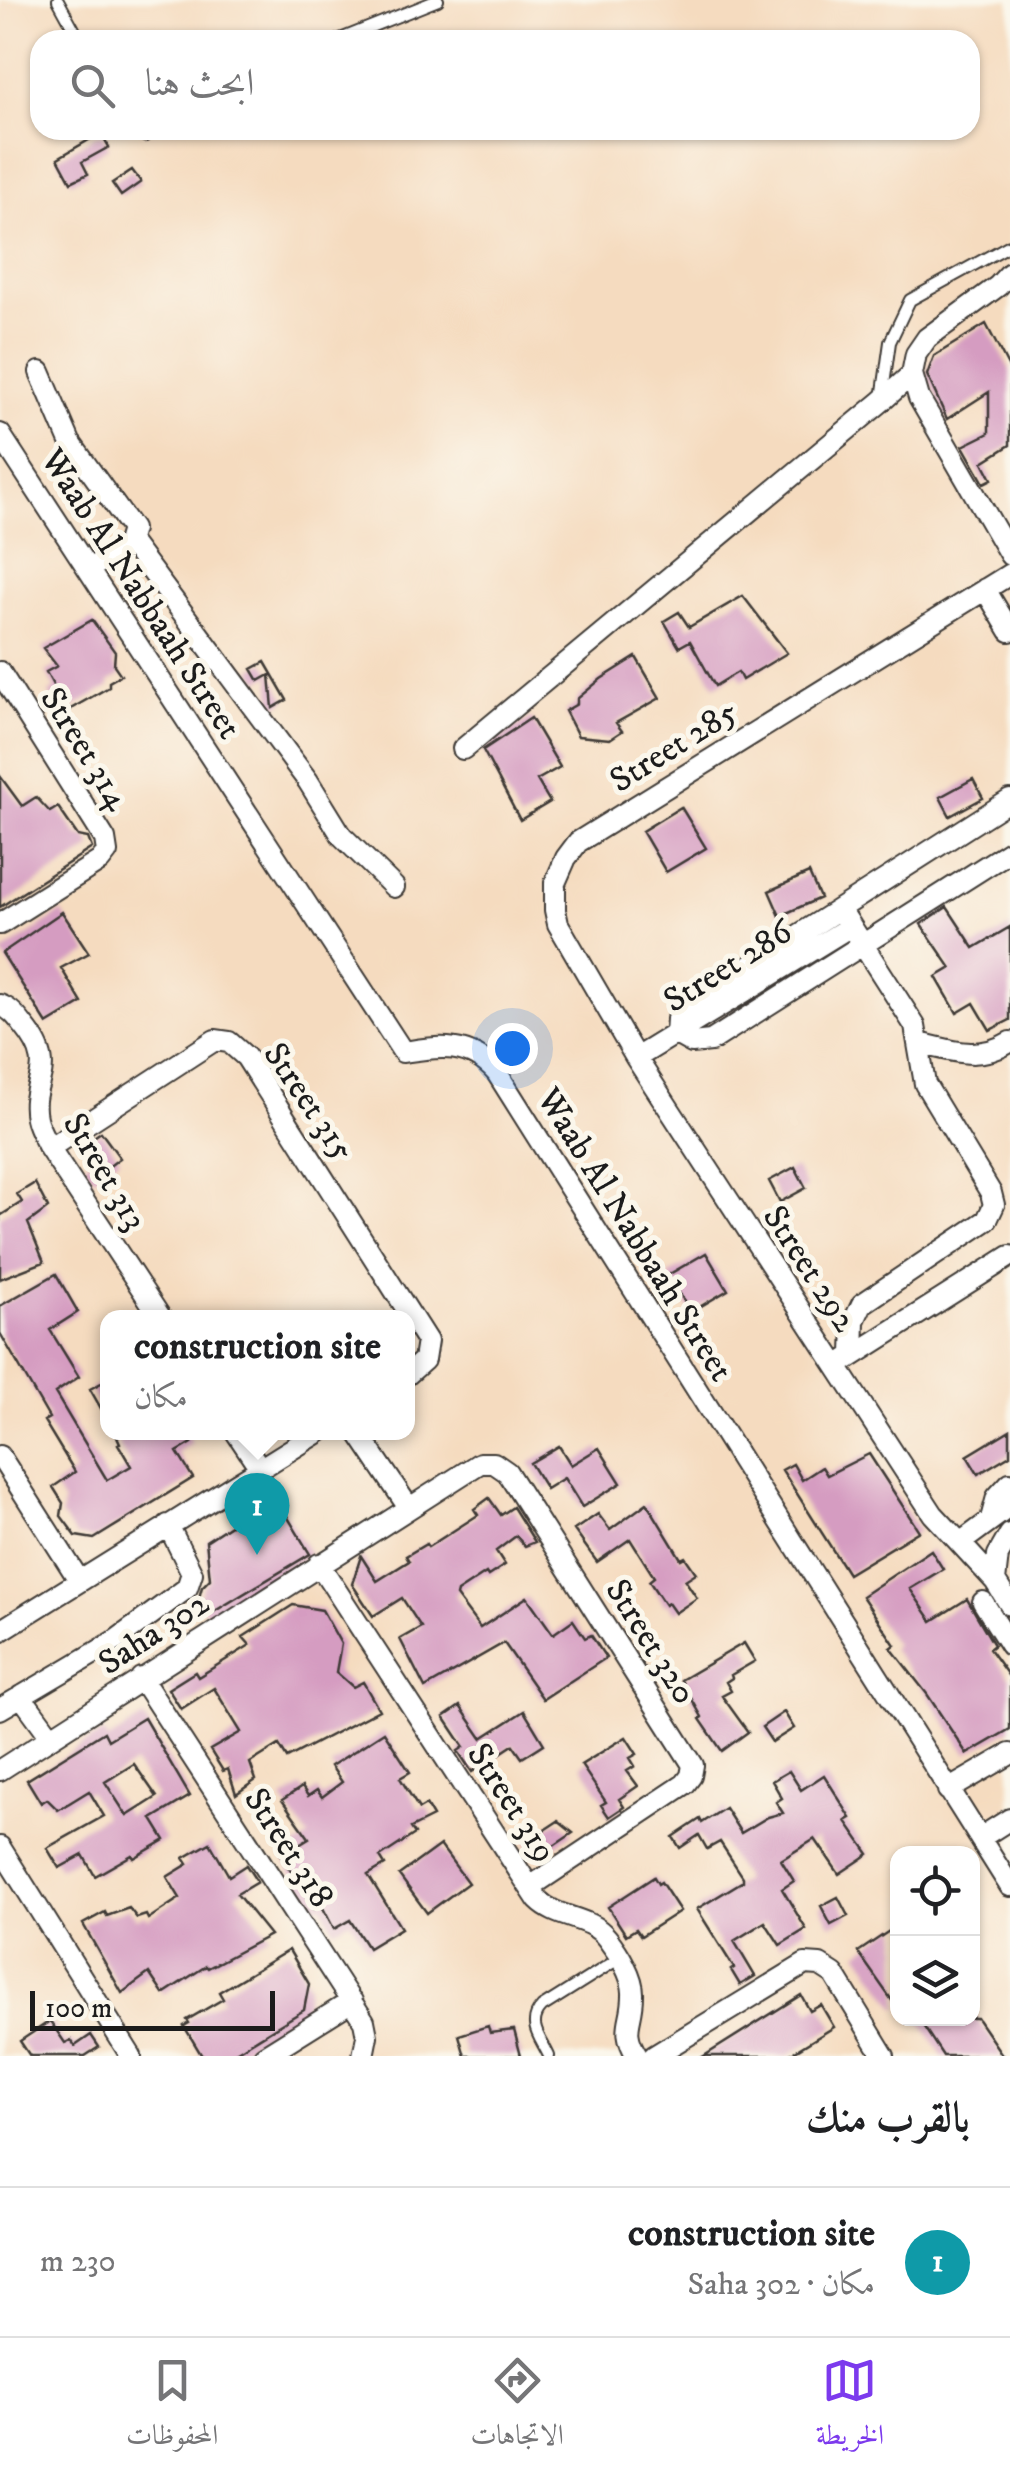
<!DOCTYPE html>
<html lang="ar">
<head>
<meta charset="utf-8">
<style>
	body { margin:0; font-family:"IM FELL DW Pica",Amiri,serif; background:#f6f6f6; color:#202124; direction:rtl }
	.controls { position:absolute; right:30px; bottom:30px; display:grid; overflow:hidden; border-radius:20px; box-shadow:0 2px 8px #0004 }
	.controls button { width:90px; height:90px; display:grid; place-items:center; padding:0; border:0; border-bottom:2px solid #e0e0e0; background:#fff; color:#202124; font:50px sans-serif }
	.scale { position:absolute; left:30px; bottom:25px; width:245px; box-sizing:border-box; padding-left:10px; border:5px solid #1c1c1c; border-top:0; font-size:28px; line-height:35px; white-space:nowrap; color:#1c1c1c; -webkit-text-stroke:8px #fbf7ec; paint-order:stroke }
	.you { position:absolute; left:512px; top:1048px; width:35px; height:35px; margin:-25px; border:8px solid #fff; border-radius:50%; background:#1a73e8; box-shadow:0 0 0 15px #1a73e833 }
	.badge { display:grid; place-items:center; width:65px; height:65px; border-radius:50%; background:#7c3aed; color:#fff; font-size:32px; font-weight:700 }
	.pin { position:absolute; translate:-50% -82px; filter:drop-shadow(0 2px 5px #0008) }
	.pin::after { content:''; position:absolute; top:52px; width:35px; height:30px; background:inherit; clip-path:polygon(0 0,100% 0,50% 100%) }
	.popup { position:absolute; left:100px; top:1310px; width:315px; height:130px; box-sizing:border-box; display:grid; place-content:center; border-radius:20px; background:#fff; filter:drop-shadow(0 2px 8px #0005); font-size:32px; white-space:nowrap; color:#757577 }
	.popup b { font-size:38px; color:#202124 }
	.popup::after { content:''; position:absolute; left:50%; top:100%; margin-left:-20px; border:20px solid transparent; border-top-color:#fff }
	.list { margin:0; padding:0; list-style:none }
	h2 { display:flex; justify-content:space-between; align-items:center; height:130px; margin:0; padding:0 40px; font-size:42px }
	h2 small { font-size:32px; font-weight:400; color:#757577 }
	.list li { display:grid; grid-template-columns:65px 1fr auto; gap:30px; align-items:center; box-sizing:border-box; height:150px; padding:0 40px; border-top:2px solid #e0e0e0 }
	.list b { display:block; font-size:38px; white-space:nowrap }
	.list p { margin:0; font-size:32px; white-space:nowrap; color:#757577 }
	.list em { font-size:32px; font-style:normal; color:#757577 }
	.icon { flex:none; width:55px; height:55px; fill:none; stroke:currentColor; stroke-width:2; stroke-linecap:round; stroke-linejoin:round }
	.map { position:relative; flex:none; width:1010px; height:2056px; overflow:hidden; direction:ltr }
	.search { position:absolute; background:#fff; box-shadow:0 2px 8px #0004; left:30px; right:30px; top:30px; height:110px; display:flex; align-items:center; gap:25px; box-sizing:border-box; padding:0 35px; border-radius:30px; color:#757577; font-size:38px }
	.sheet { height:280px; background:#fff }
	nav { display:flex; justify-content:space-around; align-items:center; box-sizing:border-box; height:140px; border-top:2px solid #e0e0e0; background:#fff; font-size:28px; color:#757577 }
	nav a { display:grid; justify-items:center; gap:5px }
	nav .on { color:#7c3aed }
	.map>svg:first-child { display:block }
</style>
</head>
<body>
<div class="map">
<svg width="1010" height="2056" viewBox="0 0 1010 2056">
	<rect width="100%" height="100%" fill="#fbf7ec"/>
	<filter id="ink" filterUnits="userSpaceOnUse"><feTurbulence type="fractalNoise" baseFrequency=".01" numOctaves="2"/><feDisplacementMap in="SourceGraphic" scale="20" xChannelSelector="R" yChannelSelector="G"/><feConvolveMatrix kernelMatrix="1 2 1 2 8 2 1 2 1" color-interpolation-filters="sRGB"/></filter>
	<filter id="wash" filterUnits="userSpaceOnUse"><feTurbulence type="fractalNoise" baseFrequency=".0048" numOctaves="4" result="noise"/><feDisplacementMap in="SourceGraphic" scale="40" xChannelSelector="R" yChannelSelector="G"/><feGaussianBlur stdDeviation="2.25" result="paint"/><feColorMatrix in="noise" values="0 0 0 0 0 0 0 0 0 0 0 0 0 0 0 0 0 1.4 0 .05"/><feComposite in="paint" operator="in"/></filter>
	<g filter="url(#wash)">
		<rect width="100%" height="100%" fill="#f5dbbf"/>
		<g id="blocks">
			<!-- building -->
			<path fill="#d59cc1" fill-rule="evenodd" d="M101,133L109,147L82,162L88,174L71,182L58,158Z
				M132,170L141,182L121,196L112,183Z
				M986,324L1010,370V445L983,462L992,479L984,483L963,446L989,433V392L947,419L927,375L934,356Z
				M743,596L787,653L742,680L738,672L715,686L690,641L679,647L664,621L679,612L689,627Z
				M92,620L115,652L114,665L121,675L109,682V687L60,715L49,693L55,689L46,672L57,666L43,648Z
				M636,657L660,698L616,723L622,731L610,739L578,736L565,711L577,704V699L601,679Z
				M265,662L287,700L273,708L270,675L259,681L252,669Z
				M531,718L560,767L537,780L550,802L520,820L483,750Z
				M0,776L22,806L36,797L50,812L58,807L78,836L88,838L92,848L0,907Z
				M973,779L983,798L950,816L940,797Z
				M681,807L706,848L666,872L642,831Z
				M809,873L820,898L780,916L769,891Z
				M947,907L974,948L1010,927V1020L990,1030L974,1003L957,1013L936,977L951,968L921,924Z
				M62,912L89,953L61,968L82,1003L47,1024L2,953Z
				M101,1132L120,1158L94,1178L84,1165L98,1154L88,1141Z
				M795,1167L806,1188L780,1202L769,1181Z
				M35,1183L48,1208L28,1223L44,1262L0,1279V1216L22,1202L17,1194Z
				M706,1253L728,1290L691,1312L668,1275Z
				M56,1274L78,1312L50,1330L79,1377L55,1393L107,1480L131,1466L118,1444L120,1443L115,1432H185L192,1443L177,1452L193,1478L94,1539L76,1536L61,1516L63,1503L53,1487L75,1472L44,1421L49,1418L0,1333V1306Z
				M107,1380V1419L90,1389Z
				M1010,1430V1455L978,1474L967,1456Z
				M559,1446L571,1465L599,1448L621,1483L582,1507L564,1478L546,1489L530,1463Z
				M869,1454L919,1531L848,1574L782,1470L793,1464L802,1480L822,1467L827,1475Z
				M275,1496L310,1554L210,1614L197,1605L202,1587L210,1579L206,1541Z
				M489,1498L501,1515L513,1507L535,1542L525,1546L516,1536L496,1551L505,1565L488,1576L486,1573L457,1592L456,1596L480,1628L527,1597L553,1634L573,1620L585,1638L591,1635L606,1658L543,1699L504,1643L425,1688L400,1639L421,1627L402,1598L373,1616L352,1584L361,1556L377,1581L409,1561L406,1556L426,1544L428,1547L478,1515L474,1509Z
				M647,1503L681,1559L685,1557L696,1573L685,1580L697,1598L675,1613L668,1603L665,1605L649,1581L654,1577L630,1539L597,1562L574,1530L598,1514L610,1530Z
				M931,1550L943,1569L910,1589L932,1621L967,1599L994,1645L989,1649L1010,1678V1729L967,1754L927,1694L891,1648L895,1645L862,1596Z
				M293,1605L322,1610L341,1644L336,1672L353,1687L363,1682L379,1710L287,1758L279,1745L250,1763L256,1780L236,1794L228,1769L223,1771L210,1750L241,1732L214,1688L181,1709L168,1689L195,1672L198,1677L250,1645L243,1637Z
				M744,1643L755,1661L731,1675L732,1678L726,1682L731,1691L722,1696L748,1732L722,1751L700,1719L702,1717L681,1680Z
				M460,1706L482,1738L524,1711L544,1744L522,1758L513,1745L472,1772L458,1751L464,1747L444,1717Z
				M784,1712L794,1728L772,1742L762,1727Z
				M144,1718L190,1796L152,1819L165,1840L134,1858L132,1855L95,1876L83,1855L59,1868L47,1848L104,1816L89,1791L58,1810L47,1799L41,1803L27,1780L104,1732L108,1740ZM134,1764L157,1797L127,1816L105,1782Z
				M384,1732L410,1772L400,1778L419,1809L426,1805L433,1817L411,1828L415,1834L380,1857L385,1865L368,1875L401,1928L368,1948L350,1920L334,1929L321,1904L314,1909L281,1855L309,1838L282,1800L302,1787L308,1796L317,1790L322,1797L342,1782L331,1766Z
				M626,1737L637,1754L630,1758L635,1766L627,1771L638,1786L619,1799L624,1807L609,1817L601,1805L606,1802L581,1765Z
				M789,1771L801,1790L824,1775L851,1818L846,1821L869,1854L839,1874L815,1839L781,1860L794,1881L782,1889L806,1929L780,1945L765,1922L734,1941L755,1976L740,1985L731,1970L734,1968L697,1909L743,1881V1877L720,1842L707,1849L699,1835L680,1848L673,1837L700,1819L702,1823L725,1808L741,1833L768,1817L783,1813L776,1802L782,1798L772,1781Z
				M558,1821L573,1833L536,1858L526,1842Z
				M210,1843L229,1876L246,1865L257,1882L237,1894L270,1935L208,1968L206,1966L163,1994L149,1973L122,1993L83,1924L105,1912L107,1916L129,1908L137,1918L146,1915L148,1919L180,1898L167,1877L188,1864L184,1858Z
				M440,1845L468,1883L427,1913L399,1875Z
				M654,1877L658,1884L661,1882L680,1911L641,1936L636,1929L626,1935L608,1907Z
				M838,1897L848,1916L831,1925L821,1906Z
				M898,1925V2009L858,1952Z
				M289,1950L309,1984L304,2010L229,2056H202L184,2026L189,2023L187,2020L223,1999L219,1992Z
				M801,1995L810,2011L821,2005L834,2027L787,2056H704Z
				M918,2018H977L1003,2056H943Z
				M50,2021L65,2043L71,2040L75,2046L91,2035L99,2047L85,2056H30L20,2041Z
				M488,2026L490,2033L514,2030L521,2056H465L459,2035Z"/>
		</g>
	</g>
	<g filter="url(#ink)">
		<use href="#blocks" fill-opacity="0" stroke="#3d3934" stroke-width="2.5"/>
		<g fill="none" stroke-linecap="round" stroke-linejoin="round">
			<!-- service casing -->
			<g stroke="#3d3934" stroke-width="14">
				<path id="service" d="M58,0L80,40
					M338,40L438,0
					M140,130L145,136L157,130
					M882,399L890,342L910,300L1010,245
					M549,2056C541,2038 526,2024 542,2007L620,1958"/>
			</g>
			<!-- minor casing -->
			<g stroke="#3d3934" stroke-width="24">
				<path id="minor" d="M40,372L70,442L132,529L127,546L89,569
					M912,374L919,398L1010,555
					M0,434L403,1052C440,1046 470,1042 497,1073L1010,1886
					M130,542L308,781L342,836L394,887
					M1010,574L578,842L566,858L555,883V910L558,924L636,1058L933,1514L960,1543L1010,1506
					M985,589L1010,631
					M0,672L105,839L107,852L100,861L0,924
					M463,749L882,401L912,374L916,354L927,338L998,286L1010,273
					M1010,800L686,1007L677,1019L676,1034L692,1043L711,1041L1010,851
					M840,909L915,1026L925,1084L991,1193L994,1205L987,1220L862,1304L854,1321L853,1355
					M0,1005C11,1009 17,1017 24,1026C61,1071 28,1080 36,1118C38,1128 45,1139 49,1148L161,1318
					M919,1043C953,1051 979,1061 1010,1042
					M636,1058L851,926
					M49,1148L215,1040L229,1042L246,1057L427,1341L424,1360L407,1375
					M846,1360L1010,1256
					M236,1432L260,1468
					M358,1432L409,1508
					M0,1456L79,1580
					M991,1519L997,1497L1010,1483
					M960,1543L995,1581L1010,1605
					M319,1564L538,1900C558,1920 589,1915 607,1938C618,1952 634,1977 633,1995C633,2023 620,2028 637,2056
					M995,1581L998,1555L1010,1534
					M983,1602L1010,1645
					M0,1631L319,1432
					M141,1678L364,2021L367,2036L363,2056
					M21,1696L51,1737
					M0,1709L115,1641L187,1588L192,1573L168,1525
					M0,1770L480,1463H494L507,1472L693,1765L691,1776L685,1784L530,1887
					M948,1790L1010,1754
					M980,1838L1010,1819
					M0,1847L131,2056
					M264,2056L352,2001
					M654,2056L805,1964L820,1965L834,1974L884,2056"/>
			</g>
			<!-- service -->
			<use href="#service" stroke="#fff" stroke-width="10"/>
			<!-- minor -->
			<use href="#minor" stroke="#fff" stroke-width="20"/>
		</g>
	</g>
	<g text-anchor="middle" stroke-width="10" stroke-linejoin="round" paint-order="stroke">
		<!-- street labels -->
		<g font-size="35" fill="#1c1c1c" stroke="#fbf7ec">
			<text transform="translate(142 593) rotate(57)" y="12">Waab Al Nabbaah Street</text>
			<text transform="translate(673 745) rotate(-32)" y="12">Street 285</text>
			<text transform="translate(86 748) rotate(58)" y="12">Street 314</text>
			<text transform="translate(727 965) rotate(-32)" y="12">Street 286</text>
			<text transform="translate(310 1101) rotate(56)" y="12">Street 315</text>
			<text transform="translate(106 1171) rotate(59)" y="12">Street 313</text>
			<text transform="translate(636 1234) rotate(58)" y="12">Waab Al Nabbaah Street</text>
			<text transform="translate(811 1268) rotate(57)" y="12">Street 292</text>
			<text transform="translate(153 1632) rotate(-33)" y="12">Saha 302</text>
			<text transform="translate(652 1641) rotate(58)" y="12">Street 320</text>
			<text transform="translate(513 1802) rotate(57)" y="12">Street 319</text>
			<text transform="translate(290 1847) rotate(57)" y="12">Street 318</text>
		</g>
	</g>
</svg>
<div class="controls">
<button><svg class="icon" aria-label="locate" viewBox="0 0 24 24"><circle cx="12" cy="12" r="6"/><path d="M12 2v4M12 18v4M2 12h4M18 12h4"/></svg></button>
<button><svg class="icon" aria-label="layers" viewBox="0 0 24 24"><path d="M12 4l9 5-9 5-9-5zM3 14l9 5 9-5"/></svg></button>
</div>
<div class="scale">100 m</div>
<div class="you"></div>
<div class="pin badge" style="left:257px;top:1555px;background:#0f9aa8">1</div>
<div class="popup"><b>construction site</b>مكان</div>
<div class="search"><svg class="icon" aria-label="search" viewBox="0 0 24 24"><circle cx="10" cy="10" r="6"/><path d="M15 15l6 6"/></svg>ابحث هنا</div>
</div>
<section class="sheet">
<h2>بالقرب منك<small></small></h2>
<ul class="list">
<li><span class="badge" style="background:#0f9aa8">1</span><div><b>construction site</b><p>مكان · Saha 302</p></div><em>230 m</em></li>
</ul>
</section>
<nav>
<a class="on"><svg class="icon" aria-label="map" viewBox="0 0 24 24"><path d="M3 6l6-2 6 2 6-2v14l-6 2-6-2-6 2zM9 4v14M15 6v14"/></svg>الخريطة</a>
<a><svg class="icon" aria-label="directions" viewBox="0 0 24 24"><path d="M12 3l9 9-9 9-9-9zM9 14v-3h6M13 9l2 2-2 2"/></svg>الاتجاهات</a>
<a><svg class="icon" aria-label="saved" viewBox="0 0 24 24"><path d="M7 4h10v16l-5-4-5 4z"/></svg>المحفوظات</a>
</nav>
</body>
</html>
